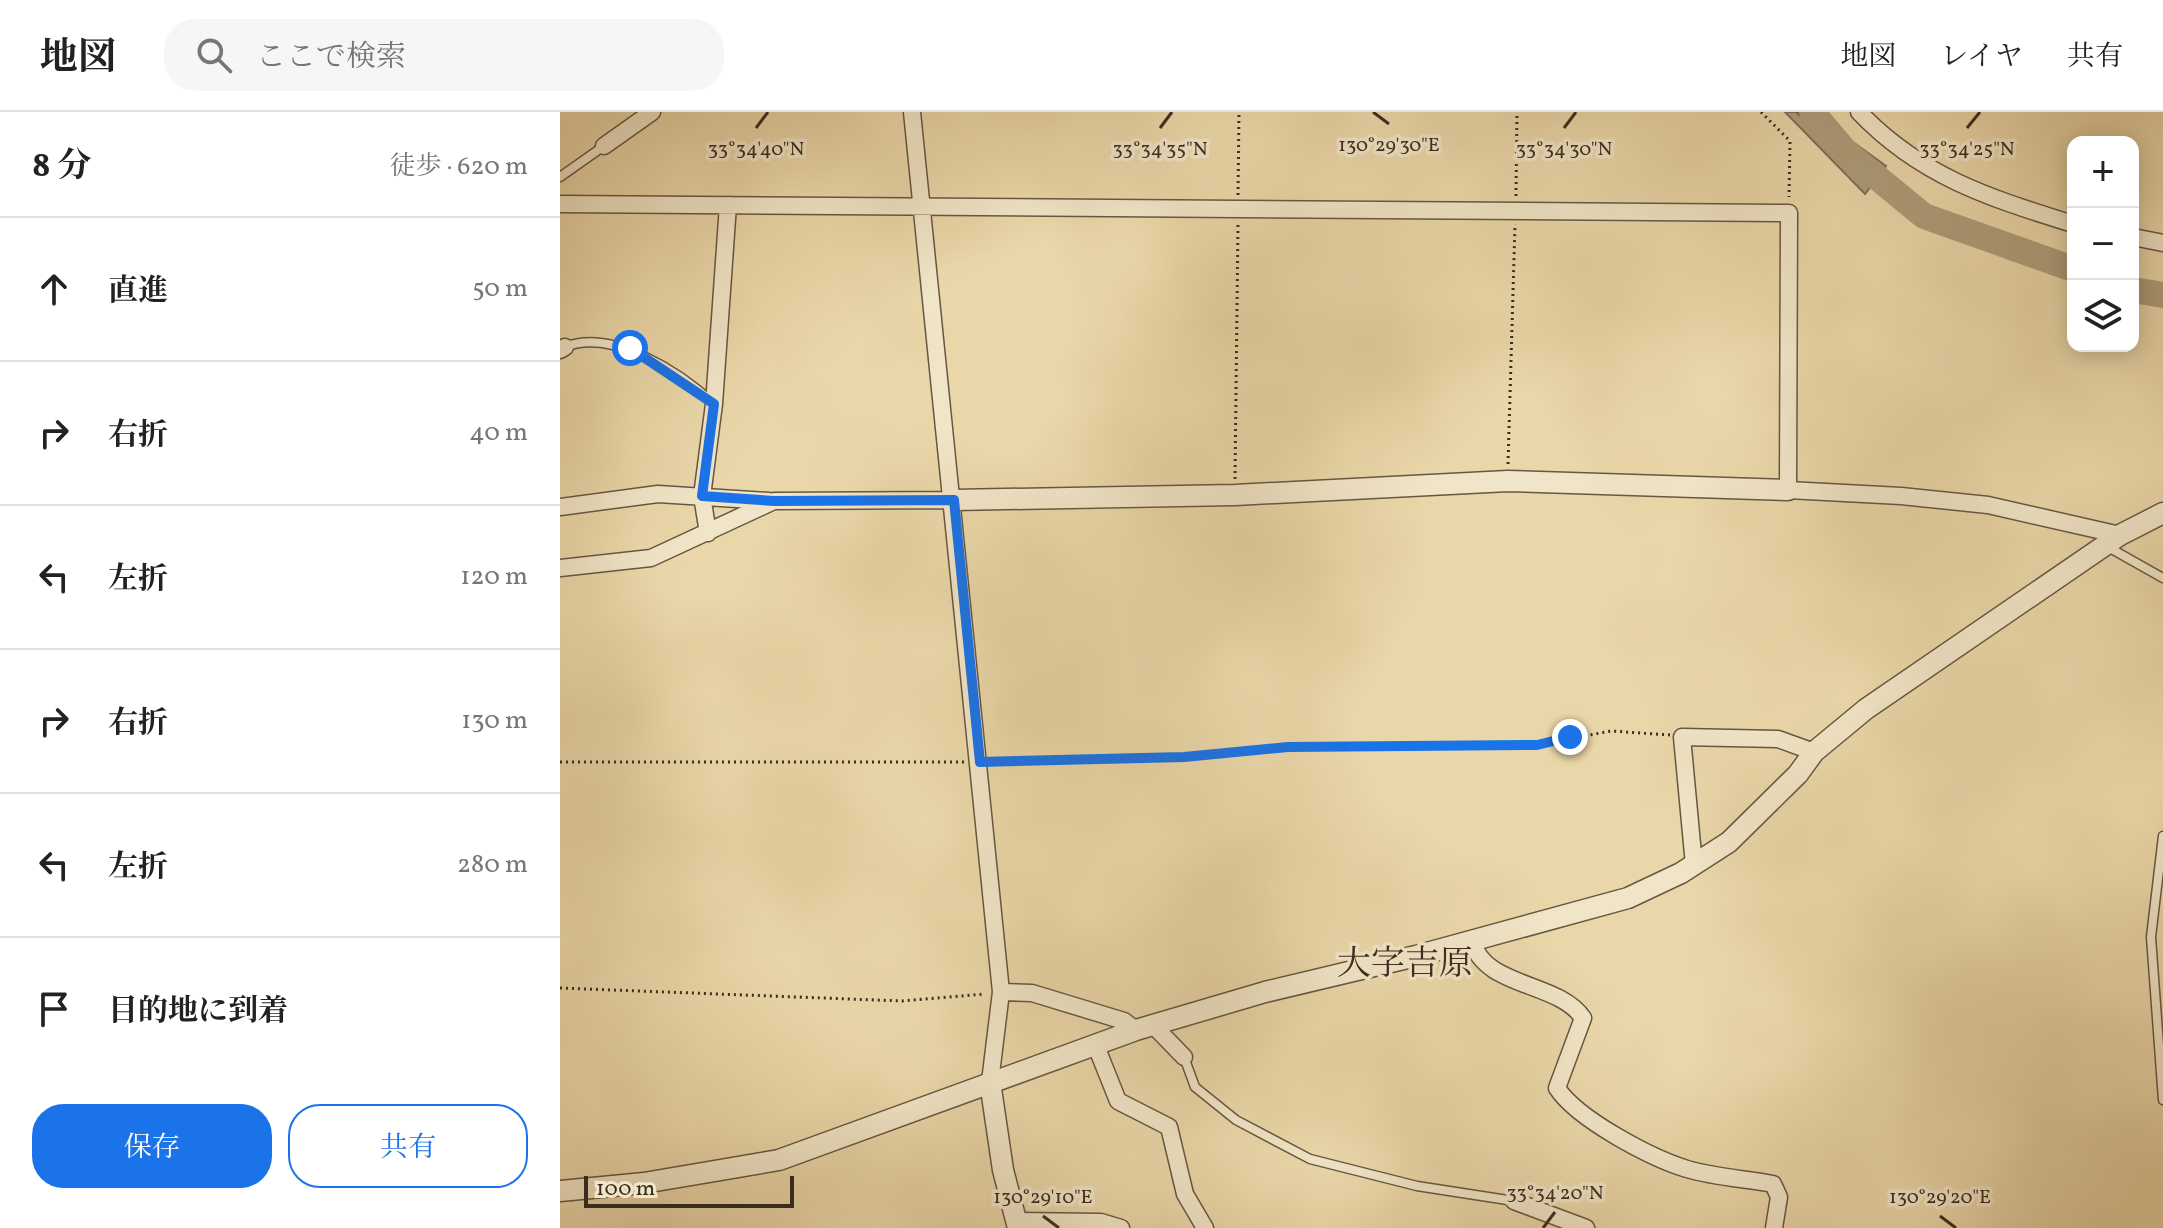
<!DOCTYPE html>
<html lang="ja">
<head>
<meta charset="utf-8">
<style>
	body { margin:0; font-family:Vollkorn,"Noto Serif JP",serif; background:#f6f6f6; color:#222 }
	.controls { position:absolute; right:24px; top:24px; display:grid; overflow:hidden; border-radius:16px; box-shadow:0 4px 20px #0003 }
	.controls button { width:72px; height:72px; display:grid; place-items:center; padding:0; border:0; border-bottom:2px solid #e0e0e0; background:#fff; color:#222; font:40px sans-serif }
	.scale { position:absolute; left:24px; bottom:20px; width:210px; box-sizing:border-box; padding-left:8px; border:4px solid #3b2c1e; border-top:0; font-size:22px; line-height:28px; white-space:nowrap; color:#3b2c1e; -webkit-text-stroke:6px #f1e5c7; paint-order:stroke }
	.stop { position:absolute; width:24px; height:24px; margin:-18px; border:6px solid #1a73e8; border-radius:50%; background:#fff }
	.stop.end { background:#1a73e8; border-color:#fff; box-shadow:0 2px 8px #0008 }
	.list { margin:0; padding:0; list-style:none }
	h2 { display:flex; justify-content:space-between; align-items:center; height:104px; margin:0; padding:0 32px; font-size:34px }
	h2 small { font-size:26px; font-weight:400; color:#767676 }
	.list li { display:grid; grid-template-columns:52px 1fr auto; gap:24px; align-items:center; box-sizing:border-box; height:144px; padding:0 32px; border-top:2px solid #e0e0e0 }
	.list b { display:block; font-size:30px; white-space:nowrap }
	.list em { font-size:26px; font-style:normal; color:#767676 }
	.actions { display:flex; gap:16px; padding:24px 32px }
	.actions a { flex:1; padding:18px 0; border:2px solid #1a73e8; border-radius:32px; text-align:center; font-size:28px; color:#1a73e8 }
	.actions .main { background:#1a73e8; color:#fff }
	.icon { flex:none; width:44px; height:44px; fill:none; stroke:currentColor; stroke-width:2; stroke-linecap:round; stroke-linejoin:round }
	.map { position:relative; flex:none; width:1603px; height:1116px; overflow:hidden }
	header { display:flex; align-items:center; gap:48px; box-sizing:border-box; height:112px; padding:0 40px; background:#fff; border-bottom:2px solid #e0e0e0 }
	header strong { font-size:38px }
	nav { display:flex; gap:44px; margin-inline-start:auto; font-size:28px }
	.search { width:560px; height:72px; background:#f6f6f6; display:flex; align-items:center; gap:20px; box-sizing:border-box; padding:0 28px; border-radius:32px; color:#767676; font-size:30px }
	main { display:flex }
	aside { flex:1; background:#fff }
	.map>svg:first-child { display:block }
</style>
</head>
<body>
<header>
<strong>地図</strong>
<div class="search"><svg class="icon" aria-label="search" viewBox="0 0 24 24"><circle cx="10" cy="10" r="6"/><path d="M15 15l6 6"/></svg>ここで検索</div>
<nav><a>地図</a><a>レイヤ</a><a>共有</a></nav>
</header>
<main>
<aside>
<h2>8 分<small>徒歩 · 620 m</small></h2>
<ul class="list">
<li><svg class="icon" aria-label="ahead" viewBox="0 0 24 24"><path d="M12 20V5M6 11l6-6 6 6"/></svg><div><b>直進</b></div><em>50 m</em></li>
<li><svg class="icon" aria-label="right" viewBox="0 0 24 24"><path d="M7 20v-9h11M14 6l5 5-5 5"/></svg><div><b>右折</b></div><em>40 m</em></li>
<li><svg class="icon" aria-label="left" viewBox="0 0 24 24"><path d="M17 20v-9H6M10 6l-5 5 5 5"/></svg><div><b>左折</b></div><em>120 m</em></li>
<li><svg class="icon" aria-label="right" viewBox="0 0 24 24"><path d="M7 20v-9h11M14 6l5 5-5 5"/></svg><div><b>右折</b></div><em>130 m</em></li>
<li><svg class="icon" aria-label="left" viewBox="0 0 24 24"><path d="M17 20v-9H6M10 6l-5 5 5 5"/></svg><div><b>左折</b></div><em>280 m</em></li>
<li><svg class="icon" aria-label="arrive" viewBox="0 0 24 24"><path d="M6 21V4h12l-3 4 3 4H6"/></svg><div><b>目的地に到着</b></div></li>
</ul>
<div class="actions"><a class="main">保存</a><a>共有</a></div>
</aside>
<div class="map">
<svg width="1603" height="1116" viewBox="0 0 1603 1116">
	<rect width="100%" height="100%" fill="#ead7a9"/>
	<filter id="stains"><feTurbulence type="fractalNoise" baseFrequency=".0025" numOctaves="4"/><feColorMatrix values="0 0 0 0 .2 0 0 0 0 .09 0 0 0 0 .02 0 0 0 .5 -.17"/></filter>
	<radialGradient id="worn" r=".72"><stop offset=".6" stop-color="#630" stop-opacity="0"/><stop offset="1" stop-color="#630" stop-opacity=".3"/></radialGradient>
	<!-- water -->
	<path fill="#ae9d7a" stroke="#807055" stroke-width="2" d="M1225,0H1264L1279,20L1326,54L1305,82Z"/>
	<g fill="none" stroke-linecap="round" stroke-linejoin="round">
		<!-- shore -->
		<path stroke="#74644c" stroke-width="2" d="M1236,0L1270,31L1300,66L1306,67L1313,54L1273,27L1258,0"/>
		<!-- river -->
		<path stroke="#ae9d7a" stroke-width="26" d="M1252,0L1286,40L1364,104L1513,157
			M1573,178L1603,183"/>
		<!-- service casing -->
		<g stroke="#675741" stroke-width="11">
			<path id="service" d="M0,65L44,34
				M5,235C52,216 120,260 154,292
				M1548,435L1603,466
				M1603,724L1591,825L1603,988
				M624,945L635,975L676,1008L750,1047L857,1074L954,1089"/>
		</g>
		<!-- minor casing -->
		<g stroke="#675741" stroke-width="19">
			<path id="minor" d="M352,0L441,880L430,970
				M1299,0C1361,65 1430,86 1513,112
				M44,34L92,0
				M0,92L1229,101L1228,378L1341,384L1428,393L1560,423
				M1573,125L1603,131
				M0,238L5,235
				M0,395L98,382L209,389
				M148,421L142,384L154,292L168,93
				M0,456L91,446L214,389L394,388
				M1134,753L1122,625L1218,627L1254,640
				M912,828C923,876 998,869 1023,906L997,976C1017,1007 1091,1046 1127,1057C1154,1065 1186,1067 1213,1072L1219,1085L1214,1116
				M441,880L472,881L564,909L576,918
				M593,913L624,945
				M536,934L558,989L609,1015L625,1082L645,1116
				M954,1089L1026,1116
				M457,1109L541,1110L561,1116"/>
		</g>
		<!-- tertiary casing -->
		<g stroke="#675741" stroke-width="23">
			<path id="tertiary" d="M394,388L675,383L948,369L1228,378
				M430,970L443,1058L458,1116
				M0,1079L84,1071L219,1048L576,918L705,880L856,844L1068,786L1121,761L1169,730L1238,662L1254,640L1306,597L1560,423L1603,401"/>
		</g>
		<!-- path -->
		<path stroke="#3b2c1e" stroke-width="3" stroke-dasharray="2 4" stroke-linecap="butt" d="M1201,0L1230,29L1229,85
			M678,83L679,0
			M956,84L957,0
			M948,352L955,112
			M675,367L678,111
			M432,649L624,645L728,635L977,633L1051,619L1110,623
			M0,650H404
			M0,876L342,889L425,882"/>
		<!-- service -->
		<use href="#service" stroke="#f1e5c7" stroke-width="8"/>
		<!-- minor -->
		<use href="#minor" stroke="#f1e5c7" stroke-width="16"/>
		<!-- tertiary -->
		<use href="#tertiary" stroke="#f1e5c7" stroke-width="20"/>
	</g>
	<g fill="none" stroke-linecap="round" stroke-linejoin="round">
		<!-- route -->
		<path stroke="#1a73e8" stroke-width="10" d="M70,236L154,292L142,384L214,389L394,388L420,650L624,645L728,635L977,633L1010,625"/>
	</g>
	<!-- ticks -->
	<path fill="none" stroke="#3b2c1e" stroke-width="3" d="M813,0L829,12M196,16L208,0M600,16L612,0M1004,16L1016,0M1407,16L1420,0M483,1104L499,1116M1380,1104L1396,1116M983,1116L995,1100"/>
	<g text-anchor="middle" stroke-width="7" stroke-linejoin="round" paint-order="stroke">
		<!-- quarter labels -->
		<g font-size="34" fill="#3b2c1e" stroke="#f1e5c7">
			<text x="845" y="862">大字吉原</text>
		</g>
	</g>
	<g font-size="20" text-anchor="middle" fill="#3b2c1e" stroke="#f1e5c7" stroke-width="7" stroke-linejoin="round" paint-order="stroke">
		<text x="829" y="39">130°29'30"E</text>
		<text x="196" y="43">33°34'40"N</text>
		<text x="600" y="43">33°34'35"N</text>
		<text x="1004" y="43">33°34'30"N</text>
		<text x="1407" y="43">33°34'25"N</text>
		<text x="995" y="1087">33°34'20"N</text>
		<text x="483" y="1091">130°29'10"E</text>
		<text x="1380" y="1091">130°29'20"E</text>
	</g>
	<rect width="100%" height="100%" filter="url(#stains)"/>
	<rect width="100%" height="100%" fill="url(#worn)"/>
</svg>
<div class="controls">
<button>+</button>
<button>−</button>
<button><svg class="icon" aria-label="layers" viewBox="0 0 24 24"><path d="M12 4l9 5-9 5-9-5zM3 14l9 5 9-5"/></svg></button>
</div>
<div class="scale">100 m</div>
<div class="stop" style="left:70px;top:236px"></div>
<div class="stop end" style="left:1010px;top:625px"></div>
</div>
</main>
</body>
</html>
